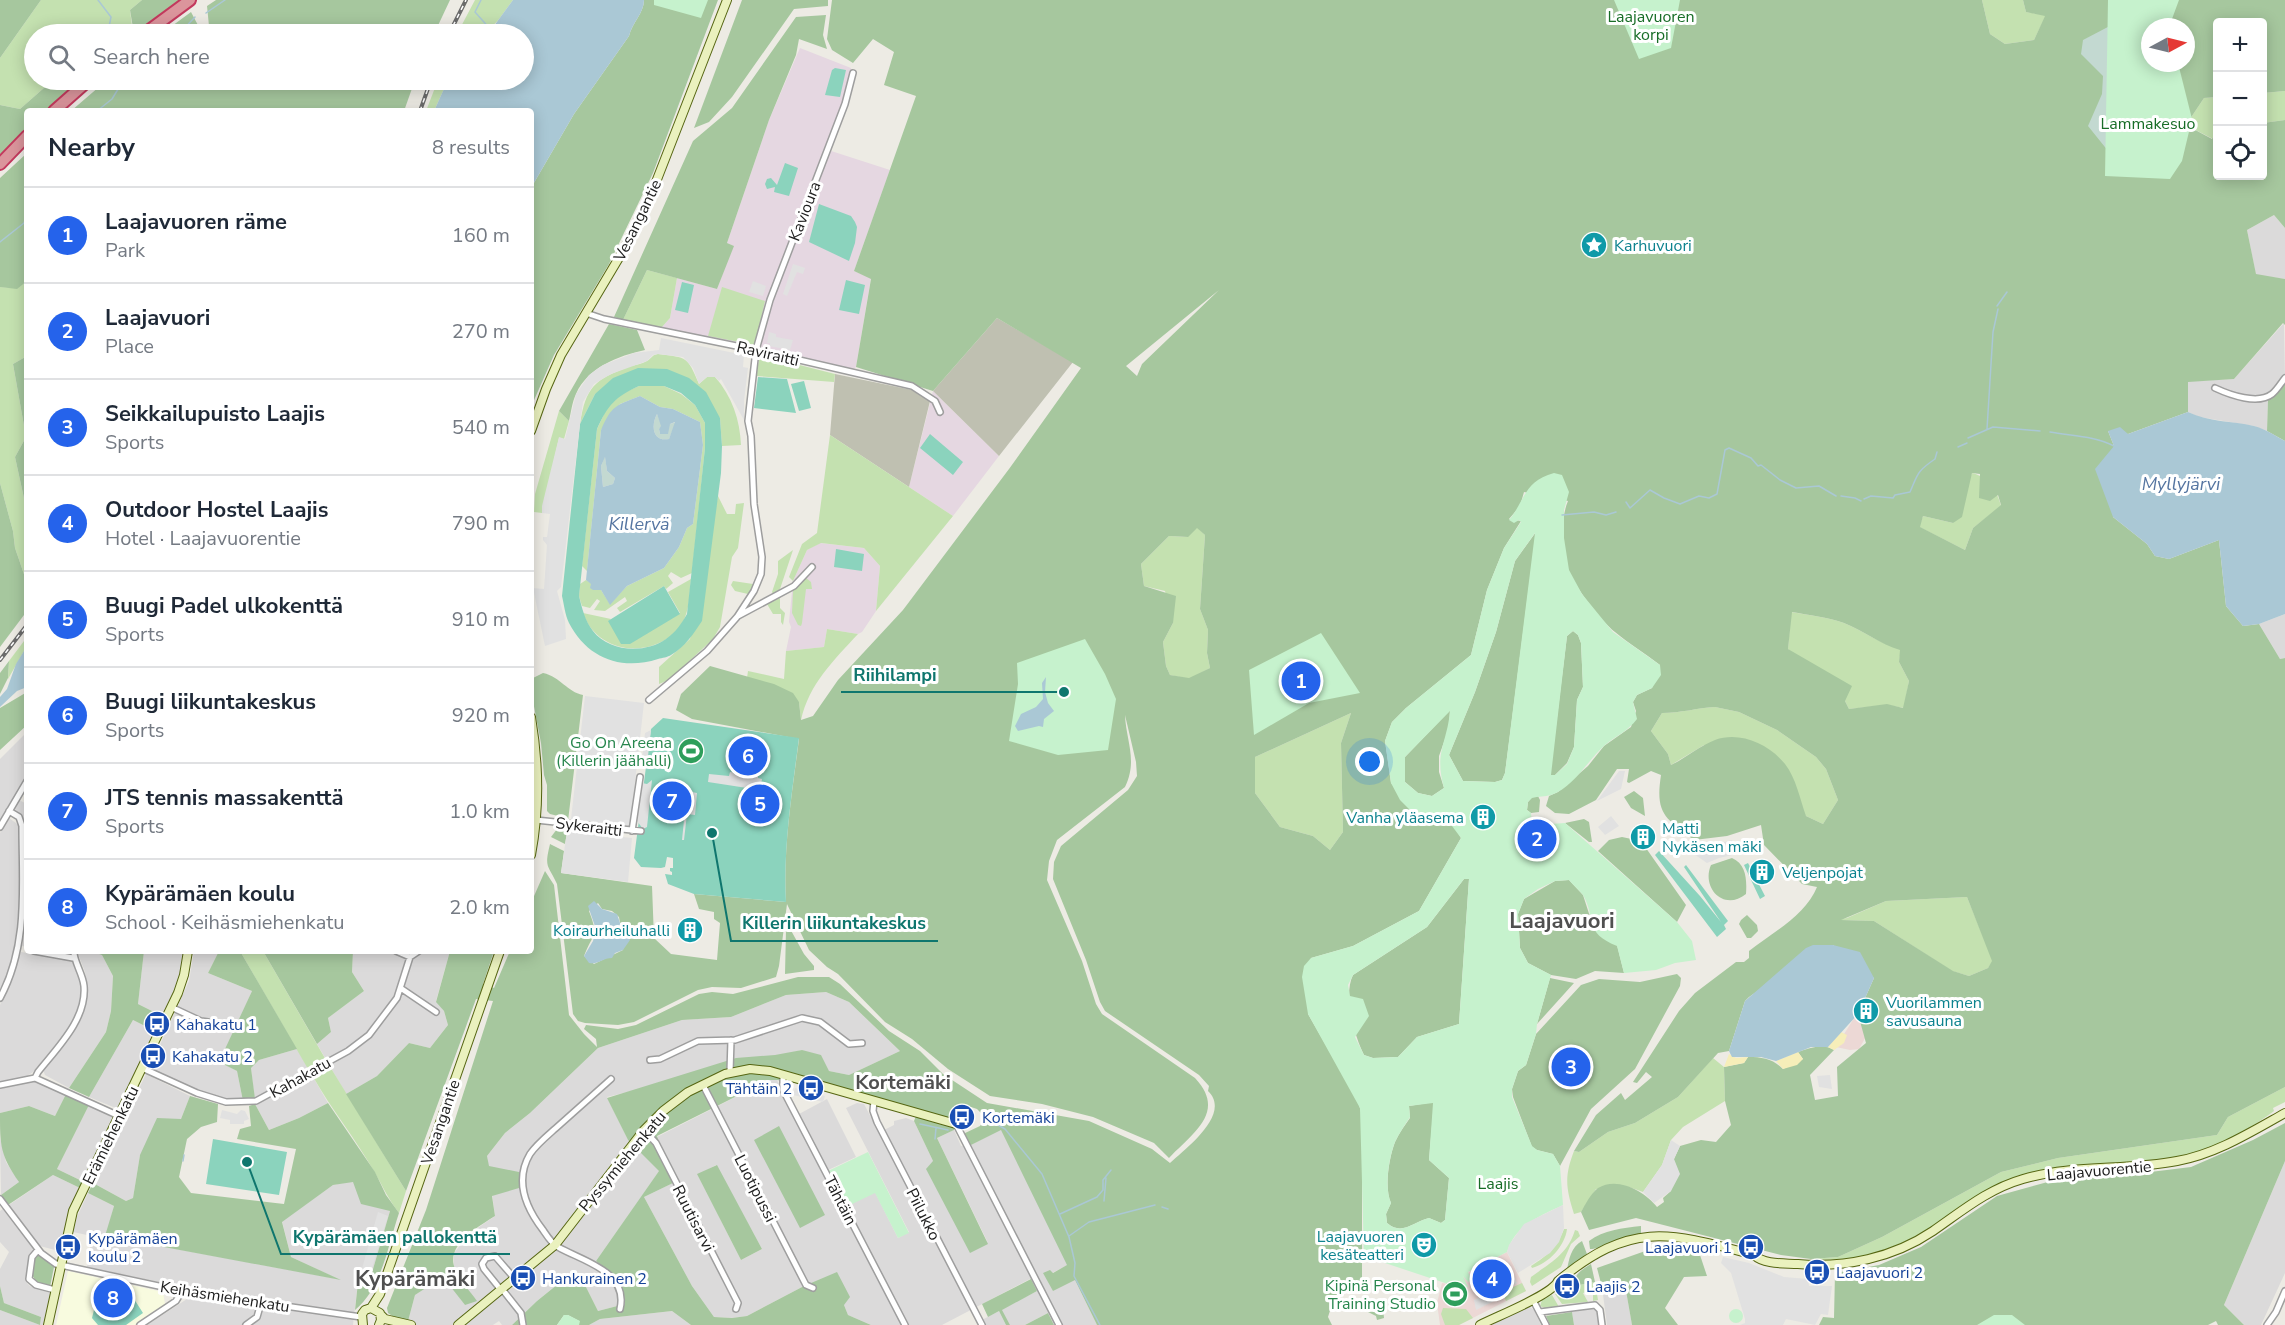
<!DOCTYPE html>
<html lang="en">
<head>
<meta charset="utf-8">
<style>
	body { margin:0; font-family:"Nunito Sans",sans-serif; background:#f6f6f7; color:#1f2937 }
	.controls { position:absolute; right:18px; top:18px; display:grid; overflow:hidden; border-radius:6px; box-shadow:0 3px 15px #0003 }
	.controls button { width:54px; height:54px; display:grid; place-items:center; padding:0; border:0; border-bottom:2px solid #e0e1e3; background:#fff; color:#1f2937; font:30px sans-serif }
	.compass { position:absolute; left:2141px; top:18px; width:54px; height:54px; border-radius:50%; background:#fff; box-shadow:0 3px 15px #0003; rotate:83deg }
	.you { position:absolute; left:1370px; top:762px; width:21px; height:21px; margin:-15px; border:4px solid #fff; border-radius:50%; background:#1a73e8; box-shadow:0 0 0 9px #1a73e833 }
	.badge { display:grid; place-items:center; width:39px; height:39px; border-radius:50%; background:#2563eb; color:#fff; font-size:20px; font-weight:700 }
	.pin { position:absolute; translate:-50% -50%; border:3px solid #fff; box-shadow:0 2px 6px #0006 }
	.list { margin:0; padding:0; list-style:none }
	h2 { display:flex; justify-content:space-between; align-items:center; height:78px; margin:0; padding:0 24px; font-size:26px }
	h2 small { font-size:20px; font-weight:400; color:#747a83 }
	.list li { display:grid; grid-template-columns:39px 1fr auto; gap:18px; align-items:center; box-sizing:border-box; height:96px; padding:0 24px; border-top:2px solid #e0e1e3 }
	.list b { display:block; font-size:22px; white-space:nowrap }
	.list p { margin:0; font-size:20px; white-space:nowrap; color:#747a83 }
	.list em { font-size:20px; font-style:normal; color:#747a83 }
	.icon { flex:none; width:33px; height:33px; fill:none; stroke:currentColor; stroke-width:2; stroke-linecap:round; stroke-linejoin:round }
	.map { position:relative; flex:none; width:2285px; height:1325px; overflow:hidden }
	.search { position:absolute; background:#fff; box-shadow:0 3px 15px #0003; left:24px; top:24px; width:510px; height:66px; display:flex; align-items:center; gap:15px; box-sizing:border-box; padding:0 21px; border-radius:33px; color:#747a83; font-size:22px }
	.panel { position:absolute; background:#fff; box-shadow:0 3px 15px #0003; left:24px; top:108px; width:510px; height:846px; border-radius:6px }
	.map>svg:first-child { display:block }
</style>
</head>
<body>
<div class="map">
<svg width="2285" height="1325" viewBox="0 0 2285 1325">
	<rect width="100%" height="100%" fill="#edebe4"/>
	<!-- residential -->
	<path fill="#dbdada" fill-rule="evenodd" d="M2274,215L2285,228V279L2256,275L2247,230Z
		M2284,323L2285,380L2268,400L2267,431L2254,426L2199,417L2188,412V381L2234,379Z
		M2285,614V658L2280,659L2259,624Z
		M27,732V776L0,820V759Z
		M19,800L27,804V947L22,946L26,923L24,822L15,809Z
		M9,818L20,826L21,922L17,948L0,992V833Z
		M77,951H90L102,955L113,976L111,1011L106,1032L69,1088L45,1075L43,1070L78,1020L85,1004L87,989L85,972Z
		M144,951H184L179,980L162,1016L138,1004Z
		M194,951H219L208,973L252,991L220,1062L237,1071L243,1101L227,1099L200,1092L149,1069L189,981Z
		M353,951H450L436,1001L444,1011L448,1025L430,1048L409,1043L377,1076L346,1094L317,1044L331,1032L328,1018L364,991L352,972Z
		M21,952L72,960L80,973L82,989L81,1004L67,1031L33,1072L23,1079L0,1083V1005Z
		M826,992L849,1002L900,1051L849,1075L829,1071L802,1050L607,1097L628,1140L660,1170L596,1261L621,1282L625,1304L598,1311L586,1287L563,1280L537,1301L512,1325H502L499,1321L493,1325H407L415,1295L444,1276L465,1305L454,1269V1253L469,1234L495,1216L487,1156L505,1133L530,1113L598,1048L682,1020L731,1017L786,995Z
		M133,1020L155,1031L118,1109L89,1097Z
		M297,1049L328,1103L299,1118L269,1130L255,1104L251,1068L259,1060Z
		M146,1074L190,1096L181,1119L140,1155L133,1198L126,1201L93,1183Z
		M769,1080H777L795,1116L825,1167L799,1114L827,1099L856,1157L826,1171L875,1192L898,1238L909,1232L846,1108L857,1103L864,1104L902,1177L906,1174L884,1130L894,1125V1121L906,1118L914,1121L933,1161L988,1243L937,1138L954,1130L961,1146H969L1001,1129L1068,1265L1052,1273H1044L1075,1280L1097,1325H1054L1048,1313L1025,1325H1010L1001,1310L1037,1291L1030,1279L942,1325H871L848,1315L844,1305L804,1286L747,1316L732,1318L714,1317L692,1286L644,1197L673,1183L657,1137ZM716,1165L762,1249L741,1260L698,1175Z
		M34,1081L66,1094L55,1116L29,1106L0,1113V1089Z
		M89,1105L114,1118L84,1182L57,1169Z
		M0,1138L6,1162L19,1182L1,1195Z
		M2285,1161V1273L2261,1325H2244L2224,1305Z
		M53,1175L80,1188L60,1254L55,1250L40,1246L39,1248L9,1205Z
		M353,1181L390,1211L371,1276L359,1274L353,1325H147L187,1299L188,1288L87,1267L92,1236L73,1232L77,1217L88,1193L114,1206L106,1236L338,1279L291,1257L282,1221L333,1185Z
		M4,1208L34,1247L26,1277L27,1283L30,1286L53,1294L47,1325H0V1310L40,1325L41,1317L4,1303L0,1286V1269L9,1252L0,1242V1211Z
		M1625,1285L1632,1325H1607L1602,1287Z
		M1529,1306L1534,1310L1541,1325H1491Z
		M1597,1308L1599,1325H1574L1572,1312Z
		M672,1311L691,1325H589L600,1319Z
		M999,1311L1006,1325H984L982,1320Z"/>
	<!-- commercial -->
	<path fill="#ecd8d5" d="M1864,1002L1868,1033L1859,1049L1850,1050L1836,1047Z
		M1507,1252L1526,1291L1459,1325H1440L1437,1303L1442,1283L1467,1287L1463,1277L1464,1276L1468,1282L1471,1280L1467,1273Z"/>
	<!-- industrial -->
	<path fill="#e5d7e1" d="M800,48L851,68V77L844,101L825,149L890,170L854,271L871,278L856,367L852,370L661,328L670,318L677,278L717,289L733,246L727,243L769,120Z
		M933,391L999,456L953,516L909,487Z
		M820,543L864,548L880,566L876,611L862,632L858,634L827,629L824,647L786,651L791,627L789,622L793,581L807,550Z"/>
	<!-- education -->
	<path fill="#f8fbdf" d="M68,1271L163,1292L165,1304L135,1325H56Z"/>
	<!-- construction -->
	<path fill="#bfc0b1" d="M997,318L1073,362L999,456L933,391Z
		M835,374L912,390L930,401L909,487L830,435Z"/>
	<!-- grass -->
	<path fill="#c4e1b0" d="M41,0H142L130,10L133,34H116L111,29L105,34H34V80H53L20,109L0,105V58Z
		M475,0H513C493,27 493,34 457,34Z
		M1982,0H2023L2026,12L2046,15L2034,40L2005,44L1990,34Z
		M438,80H448L434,111H426Z
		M2285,91V120L2263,123V93Z
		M2217,97V132L2213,139L2186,125L2204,98Z
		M647,270L677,278L670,318L661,328L623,320Z
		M27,281V356L13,364L26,437L15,457L27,512V583L15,548L13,531L0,483V287L17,288Z
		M722,287L765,301L755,345L708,336Z
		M658,354C688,358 687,356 699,384L707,377H715C732,396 740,420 741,445L722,446L720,418L666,369L595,394L580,424C586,387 594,380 628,367C634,365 642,364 647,361C652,358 652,355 658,354Z
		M760,355L835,374L834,382L756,376Z
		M639,386H664L681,394L695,405L705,423V448L692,573L681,578L671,572L668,576L673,583L666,589L664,586L620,612L617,608L627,601L625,597L605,611L594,610L600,601L597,599L590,608L582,606L579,596L580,584L586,580L601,590L610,604L627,586L664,568L679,547L687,528L693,524L703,445L700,422L673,409L660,407L640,396L620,404L601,430L587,571L582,566L597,429L607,408L621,394Z
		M559,411L569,421L564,439L559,438L542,513L534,512L535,494Z
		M830,435L953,516L876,611L880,566L864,548L821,543L807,550L793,581L789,577L802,544L817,533Z
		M1972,473C1987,476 1998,492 2001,506L1973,528L1965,550L1919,527L1923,516L1953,523Z
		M718,496L727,514H735L736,504L744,503L738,548L732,557L720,627L713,639L669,680L659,684V667L690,639Z
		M1197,527L1205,535L1200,609L1208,630L1207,653L1210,668L1189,679L1170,675L1166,666L1163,642L1173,623L1165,591L1144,586L1141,564L1169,536L1187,537Z
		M793,550L780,589L773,594L772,592L778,574V561Z
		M806,578L811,582L812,589H806L802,623L801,626L798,625L792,613L793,590Z
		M691,579C689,596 690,614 679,628C652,660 597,654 583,613L611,619L609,621L680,613L668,592Z
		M733,581L753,584L752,593L748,594L735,591L731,585Z
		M780,598V608L785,613L783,625L781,622V614H773L767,604Z
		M1791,612C1808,615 1828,617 1844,623C1864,631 1880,644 1901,649L1899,662L1909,681L1904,708L1887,705L1849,709L1845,701L1788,649Z
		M827,629L858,634C834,660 809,684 801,720L799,702L747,678L748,671L784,679L786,651L824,647Z
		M27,637V646L8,679L9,661Z
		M1715,707L1739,712L1777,730L1816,757L1826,769L1838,800L1823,824L1806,816L1704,745L1671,765L1668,754L1651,731L1662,713C1681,713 1697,708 1715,707Z
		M1351,713L1341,743L1343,832L1330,850L1313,836L1280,827L1255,793V757Z
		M1967,897L1993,961L1988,968L1969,976L1952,971L1874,921L1837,920L1847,918L1886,901Z
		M240,951H263L326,1060L308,1069Z
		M1713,1058L1724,1067L1725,1101L1683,1127L1671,1140L1662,1165L1643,1192L1629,1187L1596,1189L1581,1212L1574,1214C1566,1188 1564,1177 1574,1151L1579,1152L1608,1132L1635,1123L1678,1097Z
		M329,1065L406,1191L399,1213C389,1200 383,1187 375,1173C356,1139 331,1109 312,1075Z
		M2285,1087V1102L2273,1108L2274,1111C2240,1137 2200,1155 2158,1160C2107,1167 2053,1161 2005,1181C1969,1196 1942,1224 1908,1242C1879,1257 1843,1262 1811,1259L1838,1257L1882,1237L2001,1172L2058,1158L2217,1135L2228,1117Z
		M1564,1229H1567C1565,1246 1548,1264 1532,1268L1531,1266C1548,1255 1557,1248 1564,1229Z
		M1575,1230L1578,1231L1580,1236L1571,1244L1561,1267L1532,1286L1530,1282L1531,1277C1550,1263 1568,1254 1575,1230Z
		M1574,1281L1579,1285L1595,1282L1598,1300L1593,1301V1291L1583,1293L1588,1302L1562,1304L1555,1294L1564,1290Z
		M1522,1283L1526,1291L1506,1301L1502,1292Z
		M1552,1295L1559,1307L1547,1309L1540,1306L1542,1300Z
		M1443,1308L1466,1309L1473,1318L1459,1325H1445L1441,1314Z"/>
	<!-- forest -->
	<path fill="#a6c79e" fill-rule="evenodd" d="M0,0H41L0,58Z
		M142,0H180L134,34L130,10Z
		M216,0H450L434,34H202L209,26L207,6Z
		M644,0H718L653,173L609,264L554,355L531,407V188L574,114L629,36C632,23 644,13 644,0Z
		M742,0H828V6L794,9L732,97L709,122L694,128Z
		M832,0H1982L1990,34L2005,44L2034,40L2045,16L2026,12L2023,0H2285V91L2263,93L2262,22H2218L2217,97L2204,98L2186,125L2212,139L2217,132L2218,176H2262L2263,123L2285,120V228L2274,215L2247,230L2256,274L2285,279V325L2283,323L2234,379L2188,382V412L2128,434L2108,431L2114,446L2113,517L2147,544L2155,556L2169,559L2219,540L2226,606L2243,626L2259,624L2280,659L2285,658V1087L2228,1117L2217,1135L2058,1158L2001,1172L1882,1237L1838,1257L1811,1259L1781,1255L1636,1218L1589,1230L1581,1212C1585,1205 1591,1193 1598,1188C1617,1176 1645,1191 1657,1207L1664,1202L1663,1198L1671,1191L1674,1159L1680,1146L1701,1140L1716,1142L1731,1125L1725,1101L1724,1067L1744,1063L1748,1057C1763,1057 1773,1059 1783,1069L1803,1059L1798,1052C1810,1048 1823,1043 1834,1050L1810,1075L1815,1100L1838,1096L1837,1067L1866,1043L1858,1014L1874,978L1833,945L1821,946L1749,997L1745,1001L1729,1051L1718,1053L1678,1097L1635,1123L1608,1132L1579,1152L1574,1151L1596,1115L1621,1093L1625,1100L1652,1077L1646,1072L1637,1083L1633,1082L1679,1011L1695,993L1736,962H1744L1749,958V951C1772,933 1806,915 1817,887L1802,884L1764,845L1761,825L1727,836L1694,840C1665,818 1655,814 1661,775L1651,771L1629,783L1627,782L1629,769H1617L1596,800L1569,814L1555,813L1546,806L1549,796L1558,792L1588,766L1604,746L1631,727L1636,711L1633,702L1637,695L1652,688L1660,665C1645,653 1629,644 1615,632C1601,621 1574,586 1568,569C1562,549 1560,520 1568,501L1524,492L1520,506L1509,519L1521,521L1504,548L1487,590L1471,655L1406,708L1392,722L1385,741L1391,783L1425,815C1444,811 1453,823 1461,838L1419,911L1353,946L1311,958L1308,1014L1358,1101L1362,1116V1281C1339,1286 1336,1294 1328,1317L1332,1325H1097L1075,1280L1053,1291L1043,1273L1050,1270L1053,1273L1067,1265L1001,1130L969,1146L963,1134L980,1126L984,1121V1116L977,1109L971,1107L956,1120L954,1130L937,1138L988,1244L970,1253L926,1169L933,1161L914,1121L918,1111L859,1094L777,1080H769L657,1136L673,1183L644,1197L692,1286L714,1317L732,1318L747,1316L804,1286L837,1272L850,1297L844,1305L848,1315L871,1325H691L672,1311L600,1319L589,1325H578L579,1321L568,1315H564L557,1325H512L537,1301L563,1280L586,1287L598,1311L625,1304L621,1282L596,1261L659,1171L628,1140L607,1098L736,1058L775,1055L802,1050L821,1055L829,1071L849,1075L900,1051L849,1002L826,992L786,995L731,1017L682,1020L598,1048L530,1113L505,1133L487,1156L489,1166L519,1172V1188L492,1196L495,1216C478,1227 445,1245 455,1269C459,1280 470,1291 477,1301L465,1305L443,1277L415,1295L407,1325H392L394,1317L388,1313L387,1308L426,1210L493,1001L476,999L406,1191L346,1094L377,1076L409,1043L430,1048L448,1025L444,1011L436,1002L450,951H494L483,984L494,988L510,951H531V903L545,871L554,885L569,1015L584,1034L597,1047L596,1039L584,1029L586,1025L618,1029L636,1025L699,994L712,992L733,994L798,977H829L840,984L889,1031L920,1051L943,1074L987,1103L1089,1121L1152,1149L1170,1163C1186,1148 1232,1114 1208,1091L1209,1086L1199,1075L1105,1011L1100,1002L1086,960L1053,879L1054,862L1061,846L1128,790L1137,776L1136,762L1125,715C1126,741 1138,760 1125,787L1057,840L1049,861L1047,880L1082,961L1096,1004L1102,1014L1195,1078C1227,1112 1193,1133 1169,1158L1154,1143L1093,1117L1042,1104L990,1096L948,1069L912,1039L885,1022L838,974L827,967L809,950L787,904L779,966L776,977L741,988L712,987L698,990L634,1022L618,1025L585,1023L578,1021L573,1014L557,884C548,864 544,869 550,844L564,851L561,873L652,886L654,938L671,954L717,960L720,923L714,919V912L699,909L694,894L786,902C783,847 792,793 799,739L692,719L676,710L681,694L710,666L774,684L793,693L799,702L801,720L813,716L838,680L903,610L1009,469L1081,368L997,318L933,391L856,367L871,279L854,271L916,96L884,85L894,52L873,39L853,63L832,50L827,39ZM2150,27H2186V63H2150ZM1219,290L1142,364L1137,376L1126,366ZM1972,473L1980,474L1979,498L1990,501L1998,495L2001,505L1973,528L1965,550L1920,527L1923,516L1953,523L1962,517ZM1197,528L1205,535L1200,609L1208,630L1207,653L1210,668L1189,678L1170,675L1166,666L1163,642L1173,623L1176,596L1144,586L1141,564L1169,536L1188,537ZM1792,612C1808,615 1828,617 1844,623C1864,631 1880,644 1900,650L1899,662L1909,681L1903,708L1887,704L1849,709L1845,701L1852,686L1788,649ZM1715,707L1739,712L1777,730L1816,757L1826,769L1838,800L1823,824L1806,816C1800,799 1796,778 1785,764C1769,744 1740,731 1715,740C1699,746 1686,758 1671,765L1668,754L1651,731L1662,713C1681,713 1697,708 1715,707ZM1351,713L1341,743L1343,832L1330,850L1313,836L1280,827L1255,793V757ZM1967,897L1992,961L1988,968L1969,976L1953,971L1874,921L1841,920L1886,901ZM598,903L602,909L612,911L619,917L620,923L625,933L623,950L594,964L584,956C593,933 599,937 589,911Z
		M191,12L200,29L198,34H161Z
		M826,15L823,35L827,49L799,39L796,55L769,120L727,243L734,246L717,289L647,270L623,320L614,317L693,141L732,108L796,17Z
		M53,80H81L47,111H27V130L0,155V105L20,109Z
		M107,80H415L404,111H71Z
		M27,153V281L17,289L0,287V178Z
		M609,324L637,330L645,350C618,356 588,367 576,394C572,402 571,413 569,421L559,411Z
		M27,356V512L15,457L26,437L13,364Z
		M2285,380V441L2267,431L2268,400Z
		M0,483L13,531L15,548L27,583V611L0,647Z
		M1536,532L1505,773L1502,780L1495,782L1463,781L1449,755L1475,692L1496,632L1515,561Z
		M1573,631L1578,635L1581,643L1583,687L1577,700L1574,747L1567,763L1555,775H1550L1567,636Z
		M9,661L8,678L0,694V673Z
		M543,673C561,677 567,692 583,695L568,821L557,820L558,816L550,814L547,811V785L544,775L541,743L532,696L533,678Z
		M27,692V725L0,750V708Z
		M1450,710L1449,728L1439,756V772L1444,788L1432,796L1418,793L1405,782V757Z
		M531,742L535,772L531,823Z
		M1634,791L1643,798L1645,816L1631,808L1624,797Z
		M1538,796L1540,800L1539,812L1531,813L1527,810L1528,802L1532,797Z
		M1584,819L1589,822L1592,842H1589L1565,823Z
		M568,827L565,844L551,837L557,829Z
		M1622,837L1641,841L1686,905L1677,922L1598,851L1609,840Z
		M1732,858C1746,864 1747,879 1746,894C1724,912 1701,888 1711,865Z
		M1464,879H1469L1459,1024L1417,1037L1398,1057L1373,1058L1364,1055C1354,1035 1343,995 1353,975L1427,927Z
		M1569,880L1583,895L1593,926L1617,945L1624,973L1595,971L1576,979L1551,975L1528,963L1520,948L1518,914L1524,899L1555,881Z
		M1747,915L1757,925L1758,931L1751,938H1747L1739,924L1741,920Z
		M788,925L804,954L814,966V970L785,974L786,930Z
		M90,951H144L138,1004L162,1016L155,1031L133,1020L89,1097L69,1088L106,1032L111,1011L113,976L102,955Z
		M219,951H240L297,1049L259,1060L251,1068L255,1099L243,1101L237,1071L219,1062L252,991L208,973Z
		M263,951H353L352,972L364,991L328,1018L331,1032L317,1044Z
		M1677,974L1681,978L1680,986L1635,1069L1591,1109L1560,1166L1553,1154L1537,1150L1532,1147L1513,1097L1512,1089L1518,1071L1526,1065L1536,1034L1581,985L1599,979L1640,982Z
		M1550,978L1574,983L1537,1024Z
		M66,1094L89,1105L57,1169L84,1182L80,1188L53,1175L8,1205L1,1195L19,1182C0,1155 0,1145 0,1113L29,1106L55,1116Z
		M190,1096L218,1104L217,1122L201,1127L187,1139L179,1177L191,1193L284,1204L296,1149L237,1139L240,1129L251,1126L249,1106L255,1104L269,1130L299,1118L328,1103L375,1172L386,1195L399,1213C388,1245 382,1288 355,1310L359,1273L371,1276L390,1211L361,1204L353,1182L333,1185L282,1222L291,1257L341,1280L105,1236L114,1206L88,1193L93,1183L126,1201L133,1198L140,1155L157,1118L181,1119Z
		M1434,1102L1429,1160L1449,1178L1445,1220L1441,1223L1429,1218C1413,1222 1402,1236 1387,1223L1386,1214L1391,1203C1384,1188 1389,1158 1395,1142C1399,1133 1405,1125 1410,1118L1409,1106Z
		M2285,1123V1161L2224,1305L2244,1325H2218L2216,1321L2208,1325H1819L1823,1317L1834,1318L1835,1273L1879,1265L1921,1247L1997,1196L2055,1180L2126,1175L2191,1167L2253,1140Z
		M779,1126L825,1215L800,1228L754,1140Z
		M717,1165L762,1249L741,1260L697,1174Z
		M1641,1226V1234C1630,1237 1596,1250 1590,1249L1589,1241C1604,1230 1622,1228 1641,1226Z
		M1582,1241L1587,1254L1567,1270C1569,1259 1571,1247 1582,1241Z
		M1668,1243L1698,1249L1707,1276L1684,1277L1665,1308L1678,1325H1632L1625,1285L1602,1287L1597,1268Z
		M38,1254L54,1267L50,1287C30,1282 29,1273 35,1255Z
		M1591,1264L1595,1282L1579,1285L1574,1281C1577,1272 1583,1269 1591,1264Z
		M1031,1279L1037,1291L1002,1310L1010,1325H1006L999,1311L988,1317L982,1304Z
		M0,1286L4,1303L41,1317L40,1325L0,1310Z
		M1367,1297L1383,1307L1384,1318L1377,1320L1376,1316L1368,1312L1355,1311L1358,1303Z
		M1572,1312L1574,1325H1550L1546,1316Z
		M1048,1313L1054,1325H1025Z"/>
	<!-- wetland -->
	<path fill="#c3d9d1" d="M2127,17L2150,63L2121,167L2088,126L2102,94L2103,76L2081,54L2083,40Z
		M657,414L662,426L659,429L660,434L670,424L676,422L669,439C652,442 651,425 657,414Z
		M605,456L607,471L615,478L613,484L603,487L601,466Z"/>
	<!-- sand -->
	<path fill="#f6eeb9" d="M1841,1032L1847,1035L1844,1043L1834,1050L1828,1047Z
		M1798,1052L1803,1059L1797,1065L1783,1069L1776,1061Z
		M1729,1054L1736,1058L1748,1057L1744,1063L1724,1067Z"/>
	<!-- park -->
	<path fill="#c6f2cd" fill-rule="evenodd" d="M654,0H708L701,18L654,5Z
		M1614,0H1680L1671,48L1639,59Z
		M2108,0H2179L2169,27H2150V63H2178L2192,119L2182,161L2170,179L2105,176Z
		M1554,473L1562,475L1569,492L1564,510V538L1569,570L1582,594L1613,632L1660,665L1661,675L1652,688L1637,695L1633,702L1637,719C1628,731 1616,736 1605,745C1588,760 1573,788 1551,795C1545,797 1538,796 1532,798L1528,802L1527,810L1531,813L1532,823L1536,825L1565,823L1677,922L1692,941L1696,960L1675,963L1656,970L1624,973L1617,946C1583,932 1597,920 1583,895C1579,890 1573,885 1569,880L1555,881L1538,889L1524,899L1518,914L1520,948L1528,963L1551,975L1537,1024L1536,1034L1526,1065L1518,1071L1512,1089V1097L1532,1146L1537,1150L1553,1154L1560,1166L1563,1205C1540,1216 1515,1225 1507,1252L1468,1272L1472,1280L1468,1282L1463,1276L1468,1287L1451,1285L1364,1256L1360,1108L1308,1014L1302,977L1304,966L1311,958L1353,946L1419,911L1461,838L1446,818L1435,813L1425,815L1411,811L1400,800L1391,783L1385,741L1392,722L1406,708L1471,655L1487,590L1504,548L1521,522L1519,520L1514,523L1509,520C1526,499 1524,481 1554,473ZM1535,533L1505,773L1502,780L1495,782L1463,781L1449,755L1475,692L1496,632L1515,561ZM1573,631L1578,635L1581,643L1583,687L1577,700L1574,747L1567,764L1555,775H1551L1567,636ZM1450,711C1447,744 1434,752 1444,788L1432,796L1418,793L1405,782V757ZM1464,879H1469L1459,1024L1417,1037L1398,1057L1373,1058L1364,1055L1355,1037L1369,1016L1363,999L1350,996L1348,985L1353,975L1427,927ZM1433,1103L1429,1160L1449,1178L1445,1220L1441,1223L1429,1218C1413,1222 1402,1236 1387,1223L1386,1214L1391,1203C1384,1187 1389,1157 1395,1142C1399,1133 1405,1125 1410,1117L1409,1106Z
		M1321,633L1360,693L1309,703L1254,735L1249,670Z
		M1085,639L1105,674L1116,699L1108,750L1058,755L1009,741L1018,684L1017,663Z
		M868,1152L909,1233L898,1238L875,1193L846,1207L826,1172Z
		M1729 1316a7 7 0 1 1 14 0a7 7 0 1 1-14 0Z
		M564,1315H568L580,1321L579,1325H557Z
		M1994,1315H2012L2025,1325H1977Z"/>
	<!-- pitch -->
	<path fill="#8bd3bd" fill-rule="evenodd" d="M835,68L846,70L840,97L825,95L832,70Z
		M785,163L798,168L789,196L774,192L775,187L767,189L765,184L767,179L771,178L777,185Z
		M819,204L851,216L855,222L857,227L855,243L849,261L809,242Z
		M846,280L865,285L859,314L839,310Z
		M682,282L694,285L688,313L675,310Z
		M638,368L667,369L689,378L706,392L720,418L722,446L721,473L702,621C694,633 685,647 671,655C668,657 662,658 658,659C621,671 587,658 569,623C565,615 564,604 562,596L580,424L595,394L613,378ZM639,386H664L681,393L695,405L705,423V448L687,614C681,624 676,632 666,639C645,654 609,652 593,631C585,621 582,608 579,596L597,429C608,405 615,397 639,386Z
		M758,377L787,379L796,413L754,408Z
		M804,381L811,408L799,411L791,384Z
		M930,434L963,462L953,475L920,448Z
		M836,549L864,554L862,571L834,567Z
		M664,586L680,614L630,644H621L608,621Z
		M663,718L799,738C792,793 783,847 786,902L694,894L668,884L665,874L672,875V872L670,871V868H673V858L667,857L665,867L661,868L641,867L634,858L651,729Z
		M1659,851L1700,896L1721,922L1684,867L1686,865L1728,921L1724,925L1726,929L1717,937L1655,855Z
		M1748,863L1765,896L1760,899L1744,865Z
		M213,1139L287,1152L279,1195L206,1184Z
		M127,1288L143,1313L126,1325H98L92,1318L94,1310L118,1290L122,1292Z"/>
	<!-- parking -->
	<path fill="#e1e1e1" d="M793,264L805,268L803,274L797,272L787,296L783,294Z
		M753,281L766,286L763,296L749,292Z
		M769,332L776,334V337L793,340L790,350L769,346L770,343H767Z
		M661,338L744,355L743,367L748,368L744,401V420L721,379L719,381L715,377H707L699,384L693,368L683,357L658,354L653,355L647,361L611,374L594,384L583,402L580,424L561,587L557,591L565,620L566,639L545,646L533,588L544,589L547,545L543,540V537H547L550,514L542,513V506L559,437L565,439L576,394L589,375L603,365L634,353L659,350Z
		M585,696L644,703L630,826L571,819Z
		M651,730L647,765L641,767L645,733Z
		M1619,771H1625L1621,789L1597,801Z
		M730,772L758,775V778L762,779L760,790L708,782L709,774L729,776Z
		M652,780L647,827L643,829L637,821L642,783L647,784Z
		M687,791L697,793L695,815L687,814L684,840H682Z
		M1611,816L1619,826L1605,835L1598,827Z
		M567,831L632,838L628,882L561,873Z
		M1732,840L1737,854L1719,858L1707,863L1694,854L1717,844Z
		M1830,1075L1832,1089L1819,1087L1817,1076Z
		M795,1088L825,1096L823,1102L793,1095Z
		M222,1110L237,1114L241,1110L245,1111L249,1119L244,1121V1124H230V1120L220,1118Z
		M1671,1140L1680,1146L1674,1159L1680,1174L1671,1191L1654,1203L1643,1192L1662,1165Z
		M1563,1205L1564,1228L1559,1242L1550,1253L1518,1273L1507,1252L1509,1245L1524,1224Z
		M378,1212L388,1216L370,1275L361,1272Z
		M1723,1257L1749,1263L1784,1277L1808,1279L1809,1286H1832L1828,1315L1821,1314L1815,1325L1786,1319L1783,1325H1740L1745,1323V1319L1731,1273L1721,1263Z
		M1505,1260L1517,1283L1500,1293L1498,1295L1500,1298L1476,1310L1474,1300L1502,1285L1501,1282L1507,1279L1499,1263Z"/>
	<!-- water -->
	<path fill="#aac8d5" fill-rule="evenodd" d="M513,0H644C644,13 632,23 629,36L574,114L531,188V111H434L448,80H524V34H477L491,30Z
		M640,396L660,407L673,409L700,422L703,445L693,524L687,528L679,547L664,568L627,586L610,605L601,590H593L590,588L591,584L586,580L601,430C612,405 615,406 640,396ZM657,414L661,426L659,429L660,434H668L670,424L675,422L669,439C652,442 651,425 657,414ZM605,457L607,471L615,478L613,484L603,487L601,466Z
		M2188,412C2209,422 2232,421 2254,426C2266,429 2275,436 2285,441V614L2259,624L2243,626L2226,606L2219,540L2169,559L2155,556L2147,544L2113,517L2095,469L2114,446L2108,431L2120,427L2128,434Z
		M27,646V687L17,691L0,707V697L7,689L16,664Z
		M1046,677L1045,692L1048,703L1054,711L1044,719L1043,727L1039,726L1018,731L1015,726L1021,714L1036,707L1043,699L1042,683Z
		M594,901L602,909L617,914L620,923L630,940L623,950L615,953L612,958C603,958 597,965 589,963L584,956L593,941L596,929L588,906Z
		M1813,945H1833L1860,952L1874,978L1858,1014L1828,1047H1811L1776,1061L1761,1057H1732L1729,1051L1745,1001L1806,948Z"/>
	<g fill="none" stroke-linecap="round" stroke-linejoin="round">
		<!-- stream -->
		<path stroke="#aac8d5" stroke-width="1.5" d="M98,0L111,17L109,27L113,34
			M481,0L475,12L491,30
			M206,13L225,0
			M179,34L195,17
			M97,111L112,99L120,86L132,80
			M0,242L24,223L27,215
			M1997,306L2007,292
			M1987,429L1993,332L1998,309
			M2050,432C2072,436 2095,436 2114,446
			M1968,438L1993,427L2040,431
			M1958,447L1967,443
			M1841,496L1855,498L1861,501
			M1864,499L1871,496L1893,498L1895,495L1910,492C1918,474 1916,472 1935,459L1937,452
			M1626,502L1630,508L1650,490L1664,498L1680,504L1699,496L1709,498L1717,494L1725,450L1729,448L1751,458L1758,466L1761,465L1780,480L1796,488L1819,486L1836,496
			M1562,515L1594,512L1606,515L1616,512
			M993,1122L1005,1129L1042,1174L1069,1237L1075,1263L1074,1276L1100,1325
			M920,1124L948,1130
			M935,1139L936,1128
			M183,1161L184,1155
			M1104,1201L1106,1178
			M1162,1207L1168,1209
			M1060,1214L1097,1197L1103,1190V1180L1111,1170
			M1069,1236L1089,1222L1155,1205"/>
		<!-- street casing -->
		<g stroke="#9e9e9e" stroke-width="8">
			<path id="street" d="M586,313L604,319L756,350L912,386L935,401L940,412
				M2215,388C2230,395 2258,405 2272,394C2277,390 2281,383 2285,378
				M738,616L794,586L812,567
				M649,700L707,651L737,617L754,591L761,574L762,557L754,504L751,436L748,421L756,350L770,300L845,104L853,73
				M536,820L641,831
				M0,827L27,781
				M632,831L640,777
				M34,951L73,958
				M396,951L410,957
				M402,989L436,1012
				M0,998C29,944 22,885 22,826L19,817L9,811
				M171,1007L201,1021L208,1022
				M650,1060L660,1059L698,1041L735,1040L802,1018L820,1022L849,1044L862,1043
				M142,1068L197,1093L226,1102L256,1101L348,1051L369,1035L397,998L410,957L419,951
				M730,1072L731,1040
				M783,1074V1090L905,1325
				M35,1078L38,1072C57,1048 87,1019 84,986C83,974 73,960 74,951
				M611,1079C593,1095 574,1112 556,1128C547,1136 537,1144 530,1154C514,1181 526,1208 543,1230C547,1236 552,1244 558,1247C582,1261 629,1271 620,1309
				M0,1085L35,1078L119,1116
				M703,1085L806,1285L813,1288
				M874,1101L873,1111L877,1122L982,1325
				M956,1124L1059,1325
				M644,1130L656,1143L738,1303L736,1309
				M0,1199L41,1253L56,1264L182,1291L361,1317
				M38,1250L32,1257L29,1279L36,1285L55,1290
				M502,1289L521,1313L523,1325
				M501,1290L484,1269L482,1264L486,1258L495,1256L515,1279
				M1533,1300L1546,1325
				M1540,1312L1595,1305L1600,1310L1602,1325
				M140,1325L176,1301L182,1291
				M246,1325L257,1317L261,1303
				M2267,1325L2276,1312L2285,1291"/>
		</g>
		<!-- secondary casing -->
		<g stroke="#566612" stroke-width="10">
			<path id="secondary" d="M531,431L546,389L561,355L623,251L649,200L727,0
				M531,717C539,764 540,808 531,855
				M371,1308L380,1294L500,951
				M381,1315L385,1319L411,1325
				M48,1325L73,1211L178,993L184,975L188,951
				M363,1325L362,1314L365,1310L371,1308L380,1313L381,1320L379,1325
				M458,1325L555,1245L644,1130L663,1111L688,1092L725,1074L750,1069L770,1071L956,1124
				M1480,1325C1497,1316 1552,1295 1558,1281C1632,1220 1669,1232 1754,1255C1765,1265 1784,1263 1798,1264C1845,1268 1893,1258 1933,1231C1962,1211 1988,1189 2023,1179C2073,1164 2126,1171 2177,1161C2216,1154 2251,1132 2285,1113"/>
		</g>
		<!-- highway casing -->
		<g stroke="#c3395d" stroke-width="14">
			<path id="highway" d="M144,34L190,0
				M54,111L89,80
				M0,164L27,136"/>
		</g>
		<!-- street -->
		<use href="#street" stroke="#fff" stroke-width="5"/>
		<!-- secondary -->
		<use href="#secondary" stroke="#eaf1be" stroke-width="8"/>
		<!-- highway -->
		<use href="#highway" stroke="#db959c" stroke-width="10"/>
		<!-- rail casing -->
		<g stroke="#6b6b6b" stroke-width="4">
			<path id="rail" d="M449,34L466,0
				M420,111L431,80
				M0,660L27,625"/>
		</g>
		<!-- rail -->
		<use href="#rail" stroke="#fff" stroke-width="1.5" stroke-dasharray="4.5" stroke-linecap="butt"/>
	</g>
	<!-- icons -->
	<defs>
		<g id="sight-disc" transform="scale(1.35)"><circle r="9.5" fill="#0f9aa8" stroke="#fff"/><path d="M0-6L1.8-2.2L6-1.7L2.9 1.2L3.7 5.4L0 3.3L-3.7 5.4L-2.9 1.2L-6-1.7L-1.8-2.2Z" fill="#fff"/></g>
		<g id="stadium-disc" transform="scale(1.35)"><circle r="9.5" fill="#2e9e5b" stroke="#fff"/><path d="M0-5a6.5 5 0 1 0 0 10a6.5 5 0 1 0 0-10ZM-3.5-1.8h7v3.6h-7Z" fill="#fff"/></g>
		<g id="building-disc" transform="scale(1.35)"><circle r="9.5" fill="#0f9aa8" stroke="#fff"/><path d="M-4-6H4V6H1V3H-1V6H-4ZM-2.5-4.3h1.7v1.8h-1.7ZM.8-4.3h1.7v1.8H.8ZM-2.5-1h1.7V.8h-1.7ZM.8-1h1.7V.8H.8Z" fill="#fff"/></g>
		<g id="bus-disc" transform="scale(1.35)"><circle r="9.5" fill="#1a4fb4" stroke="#fff"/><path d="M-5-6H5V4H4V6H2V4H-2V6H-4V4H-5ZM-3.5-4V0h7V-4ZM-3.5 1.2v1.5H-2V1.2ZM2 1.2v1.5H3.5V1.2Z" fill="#fff"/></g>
		<g id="theatre-disc" transform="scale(1.35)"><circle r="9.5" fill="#0f9aa8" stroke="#fff"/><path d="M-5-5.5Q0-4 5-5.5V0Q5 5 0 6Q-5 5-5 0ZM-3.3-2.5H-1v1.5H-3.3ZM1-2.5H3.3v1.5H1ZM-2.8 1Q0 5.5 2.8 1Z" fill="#fff"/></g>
	</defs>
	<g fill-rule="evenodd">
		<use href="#sight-disc" x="1594" y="245"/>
		<use href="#stadium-disc" x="691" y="751"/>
		<use href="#building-disc" x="1483" y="817"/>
		<use href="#building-disc" x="1643" y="837"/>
		<use href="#building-disc" x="1762" y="872"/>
		<use href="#building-disc" x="690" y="930"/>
		<use href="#building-disc" x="1866" y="1011"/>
		<use href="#bus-disc" x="157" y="1024"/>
		<use href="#bus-disc" x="153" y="1056"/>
		<use href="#bus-disc" x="811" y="1088"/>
		<use href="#bus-disc" x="962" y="1117"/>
		<use href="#theatre-disc" x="1424" y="1245"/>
		<use href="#bus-disc" x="68" y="1247"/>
		<use href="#bus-disc" x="1751" y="1247"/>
		<use href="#bus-disc" x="1817" y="1272"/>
		<use href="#bus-disc" x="523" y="1278"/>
		<use href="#bus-disc" x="1567" y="1286"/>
		<use href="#stadium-disc" x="1455" y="1294"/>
	</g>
	<g text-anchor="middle" stroke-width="6" stroke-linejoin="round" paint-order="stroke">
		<!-- park labels -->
		<g font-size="16" fill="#186d27" stroke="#fff">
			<text x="1651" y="22">Laajavuoren<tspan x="1651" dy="18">korpi</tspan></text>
			<text x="2148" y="129">Lammakesuo</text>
			<text x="1498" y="1189">Laajis</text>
		</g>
		<!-- street labels -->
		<g font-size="16" fill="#1d1d1d" stroke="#fff">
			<text transform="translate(804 211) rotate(-69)" y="6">Kavioura</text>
			<text transform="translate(637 220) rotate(-64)" y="6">Vesangantie</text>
			<text transform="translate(768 353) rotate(13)" y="6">Raviraitti</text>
			<text transform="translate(589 826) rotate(7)" y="6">Sykeraitti</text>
			<text transform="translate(300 1077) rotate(-29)" y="6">Kahakatu</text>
			<text transform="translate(440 1122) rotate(-71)" y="6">Vesangantie</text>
			<text transform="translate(110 1135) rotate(-64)" y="6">Erämiehenkatu</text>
			<text transform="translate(622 1161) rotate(-50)" y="6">Pyssymiehenkatu</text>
			<text transform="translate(2099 1170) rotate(-5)" y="6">Laajavuorentie</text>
			<text transform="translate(756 1188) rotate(63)" y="6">Luotipussi</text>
			<text transform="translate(841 1200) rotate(63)" y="6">Tähtäin</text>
			<text transform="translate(924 1214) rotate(63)" y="6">Piilukko</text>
			<text transform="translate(694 1218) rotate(63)" y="6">Ruutisarvi</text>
			<text transform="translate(225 1296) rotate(9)" y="6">Keihäsmiehenkatu</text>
		</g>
		<!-- culture labels -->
		<g font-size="16" fill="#0d838f" stroke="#fff" text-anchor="start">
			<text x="1614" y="251">Karhuvuori</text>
			<text x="1464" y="823" text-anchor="end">Vanha yläasema</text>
			<text x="1662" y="834">Matti<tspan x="1662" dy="18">Nykäsen mäki</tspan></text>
			<text x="1782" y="878">Veljenpojat</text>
			<text x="670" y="936" text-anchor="end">Koiraurheiluhalli</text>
			<text x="1886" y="1008">Vuorilammen<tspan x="1886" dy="18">savusauna</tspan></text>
			<text x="1404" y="1242" text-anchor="end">Laajavuoren<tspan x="1404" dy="18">kesäteatteri</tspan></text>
		</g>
		<!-- leisure labels -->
		<g font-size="16" fill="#27864d" stroke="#fff" text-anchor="end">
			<text x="672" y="748">Go On Areena<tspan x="672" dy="18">(Killerin jäähalli)</tspan></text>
			<text x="1436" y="1291">Kipinä Personal<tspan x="1436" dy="18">Training Studio</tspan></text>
		</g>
		<!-- transit labels -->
		<g font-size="16" fill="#164399" stroke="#fff" text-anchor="start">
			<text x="176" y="1030">Kahakatu 1</text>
			<text x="172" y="1062">Kahakatu 2</text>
			<text x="792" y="1094" text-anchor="end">Tähtäin 2</text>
			<text x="982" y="1123">Kortemäki</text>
			<text x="88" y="1244">Kypärämäen<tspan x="88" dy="18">koulu 2</tspan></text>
			<text x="1732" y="1253" text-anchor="end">Laajavuori 1</text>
			<text x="1836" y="1278">Laajavuori 2</text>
			<text x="542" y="1284">Hankurainen 2</text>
			<text x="1586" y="1292">Laajis 2</text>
		</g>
		<!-- water labels -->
		<g font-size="18" font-style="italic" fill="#5575a1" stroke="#fff">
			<text x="2181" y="490">Myllyjärvi</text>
			<text x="639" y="530">Killervä</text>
		</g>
		<!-- quarter labels -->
		<g font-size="20" font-weight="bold" fill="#505050" stroke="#fff">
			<text x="903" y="1089">Kortemäki</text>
		</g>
		<!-- district labels -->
		<g font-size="22" font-weight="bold" fill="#505050" stroke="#fff">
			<text x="1562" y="928">Laajavuori</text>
			<text x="415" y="1286">Kypärämäki</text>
		</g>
	</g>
	<!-- callouts -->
	<path fill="none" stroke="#0f766e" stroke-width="2" d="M1064 692L949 692H841M712 833L731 941H938M247 1162L281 1254H510"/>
	<g fill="#0f766e" stroke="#fff" stroke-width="2">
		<circle cx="1064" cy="692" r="6"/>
		<circle cx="712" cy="833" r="6"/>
		<circle cx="247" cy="1162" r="6"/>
	</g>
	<g font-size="18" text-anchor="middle" font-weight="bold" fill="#0f766e" stroke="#fff" stroke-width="6" stroke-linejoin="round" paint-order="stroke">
		<text x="895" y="681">Riihilampi</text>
		<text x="834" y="929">Killerin liikuntakeskus</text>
		<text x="395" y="1243">Kypärämäen pallokenttä</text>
	</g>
</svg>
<div class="controls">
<button>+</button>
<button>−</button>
<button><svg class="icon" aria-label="locate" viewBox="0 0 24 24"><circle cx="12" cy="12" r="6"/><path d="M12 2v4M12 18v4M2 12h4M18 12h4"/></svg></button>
</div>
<svg class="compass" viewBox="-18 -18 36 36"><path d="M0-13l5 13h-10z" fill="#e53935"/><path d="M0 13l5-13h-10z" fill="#747a83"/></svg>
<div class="you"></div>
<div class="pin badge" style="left:1301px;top:681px">1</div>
<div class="pin badge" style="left:1537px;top:839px">2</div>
<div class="pin badge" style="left:1571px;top:1067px">3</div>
<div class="pin badge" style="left:1492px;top:1279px">4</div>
<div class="pin badge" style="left:760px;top:804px">5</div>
<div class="pin badge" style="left:748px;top:756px">6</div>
<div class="pin badge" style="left:672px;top:801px">7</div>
<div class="pin badge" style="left:113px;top:1298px">8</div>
<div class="search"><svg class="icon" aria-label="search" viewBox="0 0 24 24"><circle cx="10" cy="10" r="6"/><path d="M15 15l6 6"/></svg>Search here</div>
<section class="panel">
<h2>Nearby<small>8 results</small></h2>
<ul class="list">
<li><span class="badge">1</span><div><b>Laajavuoren räme</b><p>Park</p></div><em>160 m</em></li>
<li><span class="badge">2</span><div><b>Laajavuori</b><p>Place</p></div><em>270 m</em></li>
<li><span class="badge">3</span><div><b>Seikkailupuisto Laajis</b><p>Sports</p></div><em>540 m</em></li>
<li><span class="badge">4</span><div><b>Outdoor Hostel Laajis</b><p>Hotel · Laajavuorentie</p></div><em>790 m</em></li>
<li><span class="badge">5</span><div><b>Buugi Padel ulkokenttä</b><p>Sports</p></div><em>910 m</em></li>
<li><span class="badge">6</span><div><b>Buugi liikuntakeskus</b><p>Sports</p></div><em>920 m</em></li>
<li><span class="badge">7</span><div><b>JTS tennis massakenttä</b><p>Sports</p></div><em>1.0 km</em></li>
<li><span class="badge">8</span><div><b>Kypärämäen koulu</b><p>School · Keihäsmiehenkatu</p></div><em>2.0 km</em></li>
</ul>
</section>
</div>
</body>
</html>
